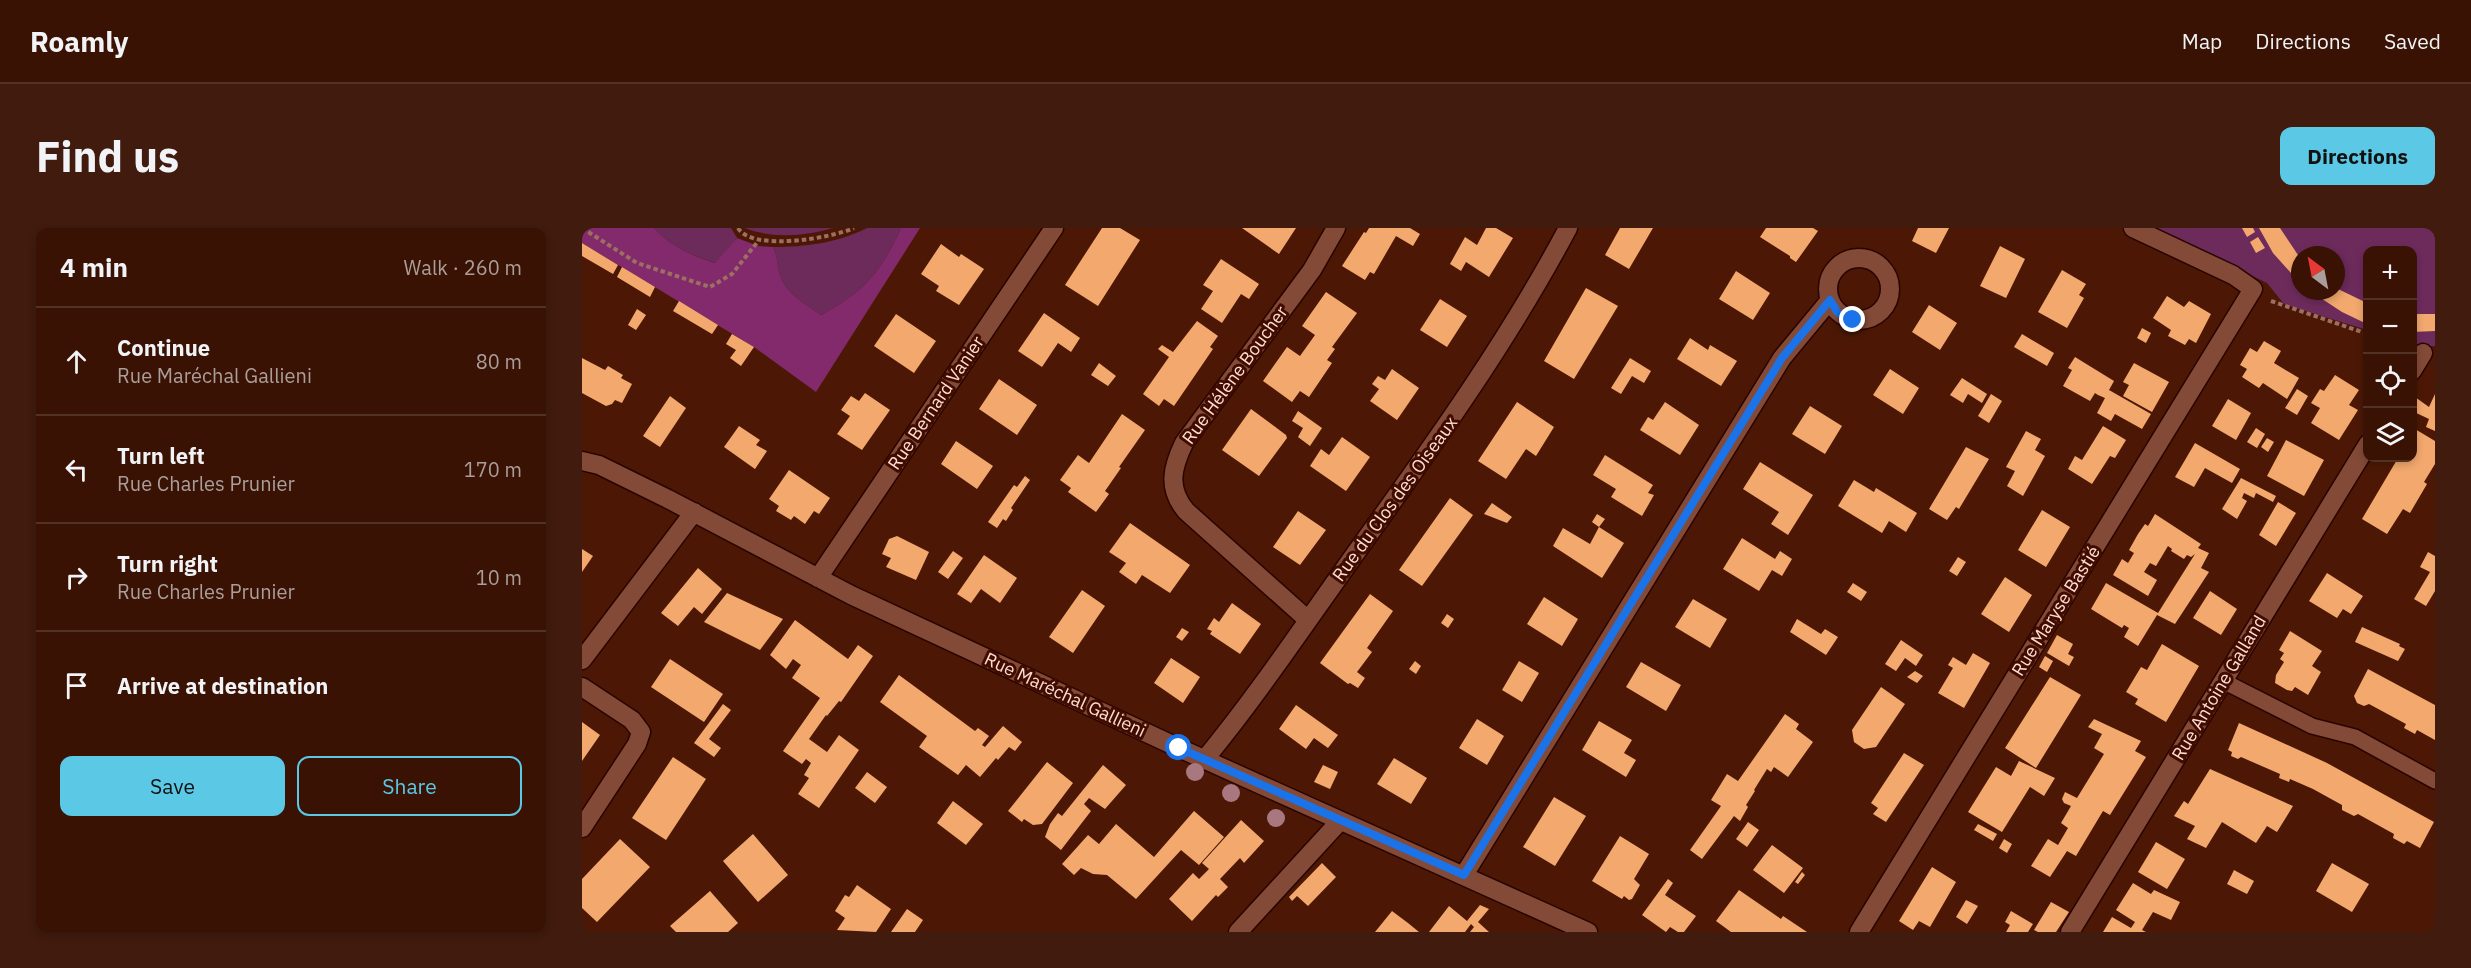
<!DOCTYPE html>
<html lang="en">
<head>
<meta charset="utf-8">
<style>
	body { margin:0; font-family:"IBM Plex Sans",sans-serif; background:#401b0e; color:#f1f3f6 }
	.controls { position:absolute; right:18px; top:18px; display:grid; overflow:hidden; border-radius:12px; box-shadow:0 3px 9px #0003 }
	.controls button { width:54px; height:54px; display:grid; place-items:center; padding:0; border:0; border-bottom:2px solid #533226; background:#391204; color:#f1f3f6; font:30px sans-serif }
	.compass { position:absolute; left:1709px; top:18px; width:54px; height:54px; border-radius:50%; background:#391204; box-shadow:0 3px 9px #0003; rotate:328deg }
	.stop { position:absolute; width:18px; height:18px; margin:-14px; border:4px solid #1a73e8; border-radius:50%; background:#fff }
	.stop.end { background:#1a73e8; border-color:#fff; box-shadow:0 2px 6px #0008 }
	.list { margin:0; padding:0; list-style:none }
	h2 { display:flex; justify-content:space-between; align-items:center; height:78px; margin:0; padding:0 24px; font-size:26px }
	h2 small { font-size:20px; font-weight:400; color:#ab9e9a }
	.list li { display:grid; grid-template-columns:39px 1fr auto; gap:18px; align-items:center; box-sizing:border-box; height:108px; padding:0 24px; border-top:2px solid #533226 }
	.list b { display:block; font-size:22px; white-space:nowrap }
	.list p { margin:0; font-size:20px; white-space:nowrap; color:#ab9e9a }
	.list em { font-size:20px; font-style:normal; color:#ab9e9a }
	.actions { display:flex; gap:12px; padding:18px 24px }
	.actions a { flex:1; padding:14px 0; border:2px solid #5bc8e6; border-radius:12px; text-align:center; font-size:21px; color:#5bc8e6 }
	.actions .main { background:#5bc8e6; color:#111 }
	.icon { flex:none; width:33px; height:33px; fill:none; stroke:currentColor; stroke-width:2; stroke-linecap:round; stroke-linejoin:round }
	.map { position:relative; flex:none; width:1853px; height:704px; overflow:hidden; border-radius:12px }
	header { display:flex; align-items:center; gap:36px; box-sizing:border-box; height:84px; padding:0 30px; background:#391204; border-bottom:2px solid #533226 }
	header strong { font-size:28px }
	nav { display:flex; gap:33px; margin-inline-start:auto; font-size:21px }
	.intro { display:flex; align-items:center; justify-content:space-between; box-sizing:border-box; height:144px; padding:0 36px }
	h1 { margin:0; font-size:42px }
	.button { padding:15px 27px; border-radius:12px; background:#5bc8e6; color:#111; font-size:21px; font-weight:700 }
	main { display:flex; gap:36px; padding:0 36px }
	aside { flex:1; background:#391204; border-radius:12px; box-shadow:0 3px 9px #0003 }
	.map>svg:first-child { display:block }
</style>
</head>
<body>
<header>
<strong>Roamly</strong>
<nav><a>Map</a><a>Directions</a><a>Saved</a></nav>
</header>
<div class="intro"><h1>Find us</h1><a class="button">Directions</a></div>
<main>
<aside>
<h2>4 min<small>Walk · 260 m</small></h2>
<ul class="list">
<li><svg class="icon" aria-label="ahead" viewBox="0 0 24 24"><path d="M12 20V5M6 11l6-6 6 6"/></svg><div><b>Continue</b><p>Rue Maréchal Gallieni</p></div><em>80 m</em></li>
<li><svg class="icon" aria-label="left" viewBox="0 0 24 24"><path d="M17 20v-9H6M10 6l-5 5 5 5"/></svg><div><b>Turn left</b><p>Rue Charles Prunier</p></div><em>170 m</em></li>
<li><svg class="icon" aria-label="right" viewBox="0 0 24 24"><path d="M7 20v-9h11M14 6l5 5-5 5"/></svg><div><b>Turn right</b><p>Rue Charles Prunier</p></div><em>10 m</em></li>
<li><svg class="icon" aria-label="arrive" viewBox="0 0 24 24"><path d="M6 21V4h12l-3 4 3 4H6"/></svg><div><b>Arrive at destination</b></div></li>
</ul>
<div class="actions"><a class="main">Save</a><a>Share</a></div>
</aside>
<div class="map">
<svg width="1853" height="704" viewBox="0 0 1853 704">
	<rect width="100%" height="100%" fill="#4c1805"/>
	<!-- green -->
	<path fill="#6d2b5c" fill-rule="evenodd" d="M72,0H149L155,10L134,35C111,28 88,18 72,0Z
		M163,0H251C223,8 191,11 163,0Z
		M285,0H319C299,44 282,64 239,87C225,77 203,65 198,47C194,37 197,32 191,19C223,19 256,15 285,0Z
		M1570,0H1853V118L1840,119L1831,116L1830,22H1786L1785,102L1702,76L1685,55ZM1718,27H1754V63H1718Z"/>
	<!-- forest -->
	<path fill="#832a6d" d="M0,0H72C88,18 111,28 133,35L155,10L176,18L191,19C197,32 194,36 198,47C203,65 225,77 239,87C282,64 299,44 319,0H338L234,164L172,119L0,15Z"/>
	<!-- building -->
	<path fill="#f3a96e" d="M520,0H538L558,12L516,78L483,57Z
		M660,0H714L697,26Z
		M787,0H828L838,6L831,18L814,8L792,46L788,44L783,52L760,38L782,4L784,5Z
		M904,0H914L931,10L907,49L884,34L879,43L868,36L883,9L895,17Z
		M1038,0H1071L1047,41L1023,27Z
		M1184,0H1231L1236,3L1214,34L1208,30V28L1178,9Z
		M1336,0H1367L1354,25L1330,13Z
		M1660,0H1671L1673,4L1665,9Z
		M1677,0H1698L1718,30V55L1691,25Z
		M1676,9L1683,20L1674,25L1668,14Z
		M0,15L36,37L31,46L0,28Z
		M359,16L377,29L379,26L402,41L377,77L354,63L357,58L339,46Z
		M1418,18L1443,31L1424,70L1398,58Z
		M639,31L677,56L667,71L659,66L640,95L619,81L631,63L621,57Z
		M40,39L73,59L68,69L35,49Z
		M1480,42L1504,56L1497,67L1502,70L1485,100L1456,84Z
		M1154,43L1188,65L1171,92L1137,71Z
		M1004,60L1036,78L992,151L962,133Z
		M1754,60L1785,75V96L1760,84L1728,63H1754Z
		M744,64L775,85L750,119L753,121L745,132L750,135L727,169L718,163L710,174L681,153L705,119L718,128L733,107L720,98Z
		M1585,68L1602,79L1607,73L1629,86L1614,115L1607,111L1603,117L1586,108L1589,102L1571,90Z
		M858,71L885,88L865,119L838,102Z
		M97,73L136,97L130,106L91,83Z
		M1347,77L1375,95L1358,122L1330,104Z
		M55,81L64,87L54,102L46,97Z
		M462,85L498,110L489,124L476,115L460,139L436,123Z
		M314,86L354,113L332,145L292,118Z
		M1830,86H1853V103L1830,104Z
		M615,93L636,108L628,119L631,121L592,178L582,171L577,178L561,166L587,129L576,121L580,117L591,124Z
		M1560,100L1569,105L1564,115L1555,110Z
		M150,106L172,119L159,138L148,130L154,122L144,116Z
		M1440,106L1472,125L1465,138L1432,119Z
		M1108,110L1126,122L1128,117L1155,133L1139,158L1095,131Z
		M1682,113L1699,123L1692,135L1717,150L1705,171L1681,155L1677,160L1660,149L1665,141L1658,137L1668,120L1675,124Z
		M1493,129L1532,153L1527,162L1569,186L1560,201L1533,186L1529,193L1515,185L1523,170L1516,167L1513,165L1508,173L1481,158L1490,142L1486,140Z
		M0,130L23,142L26,138L41,147L39,150L50,156L40,175L33,172L30,176L24,178L0,165Z
		M1048,130L1069,143L1062,155L1050,148L1039,166L1029,160Z
		M517,135L534,148L526,158L509,147Z
		M1552,135L1587,154L1570,184L1541,168L1547,157L1541,154Z
		M810,141L837,160L815,192L788,173L797,161L790,156L796,148L803,152Z
		M1308,141L1337,160L1321,186L1291,167Z
		M1753,147L1777,162L1767,177L1776,182L1757,212L1729,195L1738,180L1729,175L1738,161L1742,163Z
		M1380,150L1405,166L1400,175L1386,166L1381,175L1368,167Z
		M417,151L455,177L435,207L397,181Z
		M1715,161L1726,168L1715,187L1703,180Z
		M283,165L308,182L280,222L255,206L268,188L259,182L269,168L277,173Z
		M1409,166L1420,173L1407,195L1396,188Z
		M1853,166V203L1844,199L1847,191L1830,183L1833,169L1847,179Z
		M88,168L104,180L78,219L61,208Z
		M1646,171L1669,185L1654,212L1630,198Z
		M935,174L972,199L954,228L944,221L924,251L896,233Z
		M1083,174L1117,197L1098,227L1058,202L1066,189L1071,192Z
		M1228,178L1260,198L1243,226L1210,206Z
		M669,181L704,207L705,210L677,248L640,222Z
		M716,183L740,200L728,218L716,209L721,200L710,193Z
		M540,186L563,202L537,239L539,240L523,263L527,266L514,284L486,264L489,260L478,252L496,227L507,235Z
		M157,198L178,212L174,217L185,223L173,241L142,219Z
		M1521,198L1544,212L1533,230L1528,228L1510,256L1486,241L1493,228L1500,232Z
		M1674,200L1683,206L1675,220L1665,214Z
		M1833,201L1853,213V236L1842,254L1845,256L1828,285L1821,281L1805,306L1780,291L1816,230H1830V206Z
		M1444,203L1459,211L1453,222L1463,228L1441,268L1425,258L1433,243L1424,239Z
		M760,209L788,229L764,263L728,238L739,221L747,227Z
		M1685,210L1692,214L1686,224L1679,219Z
		M1704,212L1742,232L1722,268L1685,248Z
		M374,213L411,238L395,261L359,236Z
		M1613,215L1658,241L1650,255L1623,240L1612,259L1593,249Z
		M1384,219L1407,231L1377,281L1374,279L1365,292L1347,281Z
		M1023,227L1071,257L1066,265L1072,267L1060,288L1029,269L1034,261L1011,247Z
		M1178,234L1231,267L1206,307L1189,296L1197,284L1161,261Z
		M207,242L248,270L237,286L232,283L223,296L212,288L209,292L194,283L197,278L187,271Z
		M443,248L448,252L429,280L431,282L424,293L421,291L415,300L406,294L432,257L435,259Z
		M1659,250L1694,268L1691,274L1674,265L1672,270L1662,265L1660,270L1665,273L1655,291L1640,281Z
		M1272,252L1292,264L1294,260L1335,285L1324,304L1307,293L1300,305L1256,278Z
		M868,270L891,287L840,358L817,342Z
		M1696,274L1714,285L1694,318L1677,307Z
		M910,275L930,289L925,295L902,286Z
		M1460,282L1488,299L1464,339L1436,322Z
		M716,283L744,302L718,337L691,319Z
		M1015,286L1023,291L1017,299L1010,294Z
		M1573,286L1619,316L1616,320L1627,325L1619,340L1627,344L1593,396L1575,387L1556,418L1542,409L1547,400L1542,397L1540,400L1509,381L1524,355L1576,385L1613,326L1609,329L1605,327L1602,331L1589,323L1590,321L1586,318L1574,338L1568,335L1562,344L1575,352L1566,368L1531,347L1540,331L1546,335L1552,325L1547,322L1556,306L1563,296L1566,298Z
		M548,295L608,337L588,365L560,347L554,356L537,344L544,335L527,324Z
		M1017,299L1042,315L1020,350L971,318L981,300L1008,316Z
		M315,308L347,324L334,352L304,339L309,330L300,326L307,311Z
		M1160,310L1193,331L1198,323L1210,331L1200,348L1190,342L1177,363L1141,341Z
		M0,321L11,328L0,344Z
		M371,323L381,330L366,351L356,344Z
		M1846,324L1853,328V363L1844,378L1832,371L1848,344L1838,339Z
		M402,327L435,350L418,375L399,361L389,375L375,366Z
		M1376,329L1384,334L1375,348L1367,343Z
		M116,340L140,361L120,386L112,379L96,398L79,385Z
		M1745,345L1781,368L1769,386L1761,381L1755,390L1727,373Z
		M1423,349L1450,367L1427,404L1399,386Z
		M1271,355L1285,364L1279,373L1265,364Z
		M500,362L523,378L491,425L467,409Z
		M1628,363L1655,381L1639,407L1611,390Z
		M145,365L201,391L178,422L122,394Z
		M788,366L811,383L785,420L790,424L775,444L783,450L776,460L768,455L766,456L738,435Z
		M962,369L996,391L980,418L945,396Z
		M1111,371L1145,391L1128,420L1093,399Z
		M650,375L679,396L658,426L628,406L630,403L625,401L632,390L637,394Z
		M865,386L872,391L866,400L859,395Z
		M1215,391L1239,406L1243,401L1256,409L1244,427L1208,404Z
		M213,392L266,431L276,417L291,428L259,474L257,473L245,488L244,487L227,511L245,524L257,507L277,522L237,580L216,566L227,550L222,547L229,535L224,531L220,536L201,523L238,470L210,450L219,437L211,431L204,441L188,427Z
		M1780,399L1818,416L1817,418L1823,421L1816,433L1773,414Z
		M600,400L607,404L600,413L594,409Z
		M1708,403L1740,423L1730,438L1739,444L1726,467L1713,459L1710,463L1705,462L1693,455L1694,447L1702,434L1698,431L1702,425L1697,422Z
		M1475,407L1491,416L1486,426L1492,429L1487,438L1465,425Z
		M1319,412L1341,427L1334,438L1323,430L1314,443L1303,436Z
		M1580,416L1617,438L1584,494L1553,476L1556,471L1544,464L1559,439L1565,442Z
		M1391,425L1408,435L1382,480L1356,465L1371,440L1366,437L1371,429L1384,437Z
		M1463,428L1471,433L1465,444L1457,439Z
		M589,430L618,449L601,475L572,455Z
		M88,431L141,466L122,494L69,459Z
		M833,433L839,438L834,446L827,441Z
		M937,433L957,445L940,474L920,462Z
		M1059,434L1099,457L1084,483L1044,459Z
		M1786,441L1853,477V512L1835,502L1833,506L1822,500L1824,496L1787,476L1782,478L1775,475L1772,468Z
		M1333,443L1341,448L1335,455L1325,449Z
		M317,447L393,503L396,500L407,508L400,517L403,519L421,498L440,514L433,523L427,519L416,532L414,530L398,549L384,537L376,547L337,519L345,508L298,474Z
		M1468,449L1499,467L1454,540L1423,520Z
		M1299,459L1323,476L1294,519L1282,521L1272,514L1270,502Z
		M141,476L149,482L127,511L139,520L132,529L112,515Z
		M714,477L756,507L746,520L732,510L724,521L697,501Z
		M1203,486L1217,496L1214,501L1231,514L1206,549L1192,539L1189,544L1185,541L1172,562L1173,563L1164,577L1166,579L1158,593L1152,588L1120,631L1108,622L1139,578L1129,572L1145,546L1156,553Z
		M895,491L922,508L905,537L877,520Z
		M1512,491L1559,513L1553,523L1564,529L1528,587L1521,583L1494,628L1485,623L1468,649L1449,638L1466,611L1476,617L1486,600L1479,595L1489,578L1482,575L1480,571L1483,564L1495,570L1522,526L1512,520L1520,506L1506,499Z
		M1017,493L1050,512L1042,525L1054,532L1044,549L1000,522Z
		M0,494L18,507L0,533Z
		M1657,495L1745,535L1852,594L1838,620L1825,613L1822,616L1811,610L1812,606L1776,586L1772,588L1760,582V577L1731,561L1708,551L1707,554L1697,550L1698,546L1659,529L1656,531L1649,528L1650,524L1646,522Z
		M1322,525L1342,537L1304,594L1291,586L1296,580L1289,575Z
		M91,529L124,551L84,612L50,590Z
		M812,530L845,550L829,576L795,556Z
		M1437,533L1473,550L1462,568L1448,559L1420,604L1386,584L1414,539L1429,548Z
		M465,534L491,555L460,596L451,597L442,591L440,594L426,583Z
		M521,537L544,557L523,581L507,570L502,576L509,583L479,622L463,609L468,596L476,585L480,588Z
		M741,537L756,544L748,561L732,554Z
		M1628,541L1711,578L1695,604L1685,598L1674,615L1640,594L1624,620L1605,611L1613,598L1592,588L1602,573L1606,576Z
		M285,544L305,559L293,575L273,560Z
		M972,569L1004,588L973,638L941,619Z
		M371,573L401,596L384,617L355,595Z
		M612,583L642,609L617,637L599,622L554,671L525,647L511,646L499,640L492,647L480,636L506,607L517,616L534,596L572,629Z
		M659,592L682,613L662,635L658,630L638,651L646,659L636,669L634,667L610,693L587,671L611,645L617,651L627,641L620,635Z
		M1166,594L1177,602L1165,619L1154,611Z
		M1396,596L1415,606L1411,613L1392,602Z
		M171,606L206,647L176,674L141,633Z
		M1038,608L1067,626L1052,651L1058,657L1050,671L1047,672L1042,668L1040,671L1010,653Z
		M38,611L68,639L15,694L0,680V651Z
		M1422,611L1430,616L1425,625L1417,620Z
		M1574,614L1603,631L1585,661L1556,644Z
		M1190,617L1221,640L1202,665L1171,642Z
		M740,635L754,649L726,678L715,668L710,673L707,669Z
		M1750,635L1787,656L1770,684L1734,663Z
		M1350,639L1374,654L1348,699L1337,693L1331,702L1317,693Z
		M1652,642L1672,653L1665,666L1645,656Z
		M1220,644L1223,647L1216,656L1213,654Z
		M1086,651L1091,655L1083,667L1114,688L1102,704H1096L1088,699L1084,704L1060,687Z
		M1551,655L1569,666L1572,662L1598,674L1589,692L1571,684L1560,702L1564,704H1521L1530,689L1549,700L1553,694L1534,682Z
		M275,657L309,681L294,704L255,702L263,690L253,683L263,667L267,669Z
		M1157,662L1199,691L1201,688L1225,704H1149L1134,693Z
		M128,663L156,695L146,704H94L88,698Z
		M1384,672L1396,678L1385,696L1374,689Z
		M1469,674L1487,684L1474,704H1456L1452,702Z
		M898,677L907,681L896,694L907,704H888L892,699L889,696L883,704H847L867,678L885,693Z
		M325,681L341,692L333,704H309Z
		M810,683L826,695L837,704H793Z
		M1429,683L1451,696L1446,704H1424L1428,697L1423,694Z"/>
	<g fill="none" stroke-linecap="round" stroke-linejoin="round">
		<!-- service casing -->
		<g stroke="#2a0400" stroke-width="18">
			<path id="service" d="M1641,453L1730,498L1773,509L1853,553"/>
		</g>
		<!-- minor casing -->
		<g stroke="#2a0400" stroke-width="21">
			<path id="minor" d="M1246 61a31 31 0 1 1 62 0a31 31 0 1 1-62 0Z
				M1830,143L1841,125
				M0,233L17,237L86,271L269,367L597,520L1006,704
				M236,350L472,0
				M726,392L604,283C585,260 590,240 602,215L730,42L754,0
				M0,432L112,284
				M0,459L50,492L59,504L55,516L0,600
				M623,531C678,464 727,390 778,319C852,216 926,113 986,0
				M882,647L1200,130L1248,72
				M656,704L758,593
				M1277,704L1671,61L1651,47L1551,0
				M1488,704L1786,216"/>
		</g>
		<!-- path -->
		<path stroke="#9c6f60" stroke-width="4" stroke-dasharray="4.5 3" stroke-linecap="butt" d="M0,0L55,35L128,59L150,46L177,12
			M156,0C170,24 250,10 272,0
			M1689,73L1786,106"/>
		<!-- service -->
		<use href="#service" stroke="#834a37" stroke-width="15"/>
		<!-- minor -->
		<use href="#minor" stroke="#834a37" stroke-width="18"/>
	</g>
	<!-- trees -->
	<g fill="#a97780">
		<circle cx="613" cy="544" r="9"/>
		<circle cx="649" cy="565" r="9"/>
		<circle cx="694" cy="590" r="9"/>
	</g>
	<g fill="none" stroke-linecap="round" stroke-linejoin="round">
		<!-- route -->
		<path stroke="#1a73e8" stroke-width="8" d="M597,520L882,647L1200,130L1248,72L1256,85L1271,92"/>
	</g>
	<g text-anchor="middle" stroke-width="6" stroke-linejoin="round" paint-order="stroke">
		<!-- street labels -->
		<g font-size="18" fill="#ffdcd1" stroke="#400c00">
			<text transform="translate(653 147) rotate(-54)" y="6">Rue Hélène Boucher</text>
			<text transform="translate(354 175) rotate(-56)" y="6">Rue Bernard Vanier</text>
			<text transform="translate(813 271) rotate(-54)" y="6">Rue du Clos des Oiseaux</text>
			<text transform="translate(1474 383) rotate(-58)" y="6">Rue Maryse Bastié</text>
			<text transform="translate(1637 460) rotate(-59)" y="6">Rue Antoine Galland</text>
			<text transform="translate(483 467) rotate(25)" y="6">Rue Maréchal Gallieni</text>
		</g>
	</g>
</svg>
<div class="controls">
<button>+</button>
<button>−</button>
<button><svg class="icon" aria-label="locate" viewBox="0 0 24 24"><circle cx="12" cy="12" r="6"/><path d="M12 2v4M12 18v4M2 12h4M18 12h4"/></svg></button>
<button><svg class="icon" aria-label="layers" viewBox="0 0 24 24"><path d="M12 4l9 5-9 5-9-5zM3 14l9 5 9-5"/></svg></button>
</div>
<svg class="compass" viewBox="-18 -18 36 36"><path d="M0-13l5 13h-10z" fill="#e53935"/><path d="M0 13l5-13h-10z" fill="#ab9e9a"/></svg>
<div class="stop" style="left:597px;top:520px"></div>
<div class="stop end" style="left:1271px;top:92px"></div>
</div>
</main>
</body>
</html>
